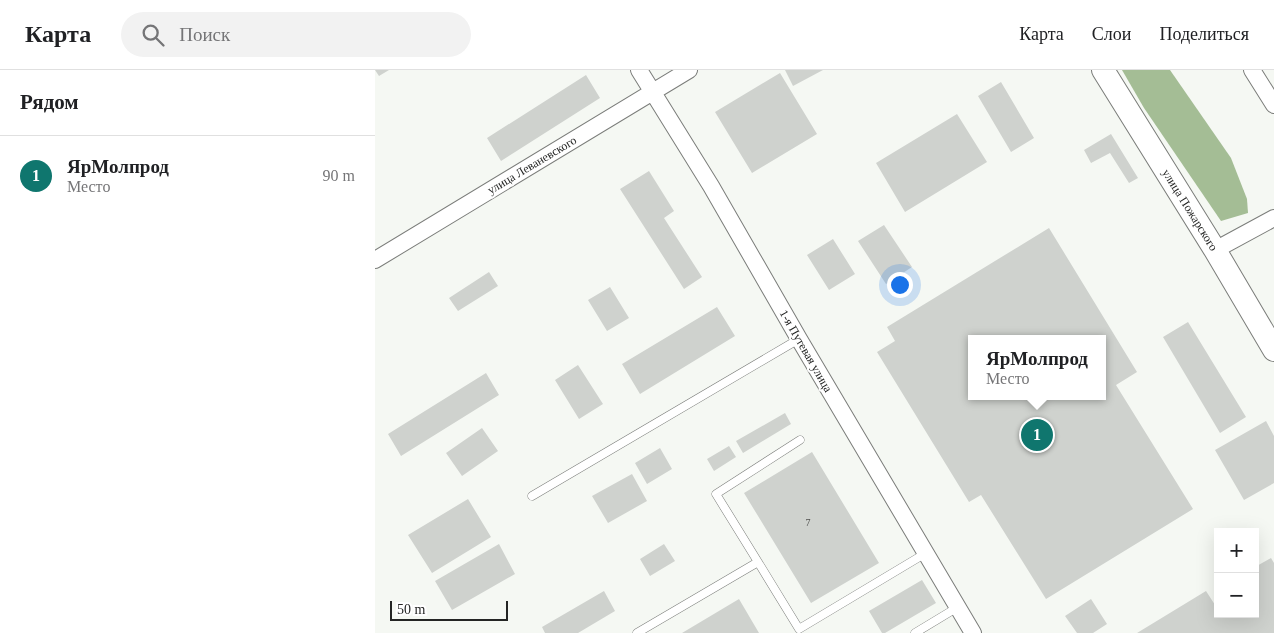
<!DOCTYPE html>
<html lang="ru">
<head>
<meta charset="utf-8">
<style>
	body { margin:0; font-family:Georgia,serif; background:#f2f2f2; color:#202124 }
	.controls { position:absolute; right:15px; bottom:15px; display:grid; overflow:hidden; border-radius:0px; box-shadow:0 5px 20px #0002 }
	.controls button { width:45px; height:45px; display:grid; place-items:center; padding:0; border:0; border-bottom:1px solid #e0e0e0; background:#fff; color:#202124; font:25px sans-serif }
	.scale { position:absolute; left:15px; bottom:12px; width:118px; box-sizing:border-box; padding-left:5px; border:2px solid #242524; border-top:0; font-size:14px; line-height:18px; white-space:nowrap; color:#242524; -webkit-text-stroke:4px #fff; paint-order:stroke }
	.you { position:absolute; left:524px; top:214px; width:18px; height:18px; margin:-12px; border:4px solid #fff; border-radius:50%; background:#1a73e8; box-shadow:0 0 0 8px #1a73e833 }
	.badge { display:grid; place-items:center; width:32px; height:32px; border-radius:50%; background:#0f766e; color:#fff; font-size:16px; font-weight:700 }
	.pin { position:absolute; translate:-50% -50%; border:2px solid #fff; box-shadow:0 1px 5px #0006 }
	.popup { position:absolute; left:593px; top:265px; width:138px; height:65px; box-sizing:border-box; display:grid; place-content:center; border-radius:0px; background:#fff; filter:drop-shadow(0 1px 4px #0005); font-size:16px; white-space:nowrap; color:#757577 }
	.popup b { font-size:19px; color:#202124 }
	.popup::after { content:''; position:absolute; left:50%; top:100%; margin-left:-10px; border:10px solid transparent; border-top-color:#fff }
	.list { margin:0; padding:0; list-style:none }
	h2 { display:flex; justify-content:space-between; align-items:center; height:65px; margin:0; padding:0 20px; font-size:21px }
	h2 small { font-size:16px; font-weight:400; color:#757577 }
	.list li { display:grid; grid-template-columns:32px 1fr auto; gap:15px; align-items:center; box-sizing:border-box; height:80px; padding:0 20px; border-top:1px solid #e0e0e0 }
	.list b { display:block; font-size:19px; white-space:nowrap }
	.list p { margin:0; font-size:16px; white-space:nowrap; color:#757577 }
	.list em { font-size:16px; font-style:normal; color:#757577 }
	.icon { flex:none; width:28px; height:28px; fill:none; stroke:currentColor; stroke-width:2; stroke-linecap:round; stroke-linejoin:round }
	.map { position:relative; flex:none; width:899px; height:563px; overflow:hidden }
	header { display:flex; align-items:center; gap:30px; box-sizing:border-box; height:70px; padding:0 25px; background:#fff; border-bottom:1px solid #e0e0e0 }
	header strong { font-size:24px }
	nav { display:flex; gap:28px; margin-inline-start:auto; font-size:18px }
	.search { width:350px; height:45px; background:#f2f2f2; display:flex; align-items:center; gap:12px; box-sizing:border-box; padding:0 18px; border-radius:28px; color:#757577; font-size:19px }
	main { display:flex }
	aside { flex:1; background:#fff }
	.map>svg:first-child { display:block }
</style>
</head>
<body>
<header>
<strong>Карта</strong>
<div class="search"><svg class="icon" aria-label="search" viewBox="0 0 24 24"><circle cx="10" cy="10" r="6"/><path d="M15 15l6 6"/></svg>Поиск</div>
<nav><a>Карта</a><a>Слои</a><a>Поделиться</a></nav>
</header>
<main>
<aside>
<h2>Рядом<small></small></h2>
<ul class="list">
<li><span class="badge">1</span><div><b>ЯрМолпрод</b><p>Место</p></div><em>90 m</em></li>
</ul>
</aside>
<div class="map">
<svg width="899" height="563" viewBox="0 0 899 563">
	<rect width="100%" height="100%" fill="#f5f8f3"/>
	<!-- forest -->
	<path fill="#a4bd95" d="M747,0H795L856,88L872,129L873,143L846,151L769,38Z"/>
	<!-- building -->
	<path fill="#cfd2ce" fill-rule="evenodd" d="M0,0H14L4,6Z
		M410,0H448L418,16Z
		M405,3L442,64L377,103L340,42Z
		M211,5L225,28L126,91L112,68Z
		M626,12L659,68L636,82L603,26Z
		M582,44L612,92L530,142L501,93Z
		M736,64L763,108L754,113L735,83L716,93L709,80Z
		M274,101L299,141L289,148L327,207L309,219L245,119Z
		M509,155L537,197L511,214L483,171Z
		M674,158L762,302L741,315L818,439L671,529L606,425L594,432L502,282L520,271L512,257ZM597,269H727V326H597Z
		M458,169L480,204L454,220L432,185Z
		M114,202L123,216L83,241L74,228Z
		M235,217L254,248L232,261L213,230Z
		M342,237L360,266L265,324L247,294Z
		M813,252L871,347L845,363L788,267Z
		M203,295L228,334L204,349L180,310Z
		M111,303L124,325L26,386L13,364Z
		M410,343L416,354L368,383L361,371Z
		M891,351L899,366V413L869,430L840,380Z
		M107,358L123,381L87,406L71,383Z
		M354,376L361,387L339,401L332,389Z
		M285,378L297,399L272,414L260,393Z
		M437,382L504,493L436,533L369,423Z
		M257,404L272,431L233,453L217,426Z
		M93,429L116,467L57,503L33,465Z
		M124,474L140,504L77,540L60,511Z
		M289,474L300,491L275,506L265,489Z
		M896,488L899,493V563H762L831,521L842,538H843V544H880V497Z
		M547,510L561,533L510,563H507L494,541Z
		M229,521L240,541L203,563H170L167,557Z
		M364,529L384,563H307Z
		M716,529L732,554L718,563H702L690,546Z"/>
	<g fill="none" stroke-linecap="round" stroke-linejoin="round">
		<!-- lane casing -->
		<g stroke="#7b7d7a" stroke-width="9">
			<path id="lane" d="M157,426L424,269
				M383,492L341,424L425,370
				M262,563L383,492L424,559L551,483
				M540,563L583,537"/>
		</g>
		<!-- street casing -->
		<g stroke="#7b7d7a" stroke-width="18">
			<path id="street" d="M264,0L336,116L424,269L598,563
				M877,0L899,35
				M840,180L899,148
				M0,190L314,0"/>
		</g>
		<!-- secondary casing -->
		<g stroke="#7b7d7a" stroke-width="24">
			<path id="secondary" d="M728,0L840,180L899,280"/>
		</g>
		<!-- lane -->
		<use href="#lane" stroke="#fff" stroke-width="8"/>
		<!-- street -->
		<use href="#street" stroke="#fff" stroke-width="16"/>
		<!-- secondary -->
		<use href="#secondary" stroke="#fff" stroke-width="22"/>
	</g>
	<g text-anchor="middle" stroke-width="4" stroke-linejoin="round" paint-order="stroke">
		<!-- number labels -->
		<g font-size="10" fill="#4f504e">
			<text x="433" y="456">7</text>
		</g>
		<!-- street labels -->
		<g font-size="12" fill="#242524" stroke="#fff">
			<text transform="translate(157 95) rotate(-31)" y="4">улица Леваневского</text>
			<text transform="translate(815 140) rotate(58)" y="4">улица Пожарского</text>
			<text transform="translate(431 281) rotate(60)" y="4">1-я Путевая улица</text>
		</g>
	</g>
</svg>
<div class="controls">
<button>+</button>
<button>−</button>
</div>
<div class="scale">50 m</div>
<div class="you"></div>
<div class="pin badge" style="left:662px;top:365px">1</div>
<div class="popup"><b>ЯрМолпрод</b>Место</div>
</div>
</main>
</body>
</html>
